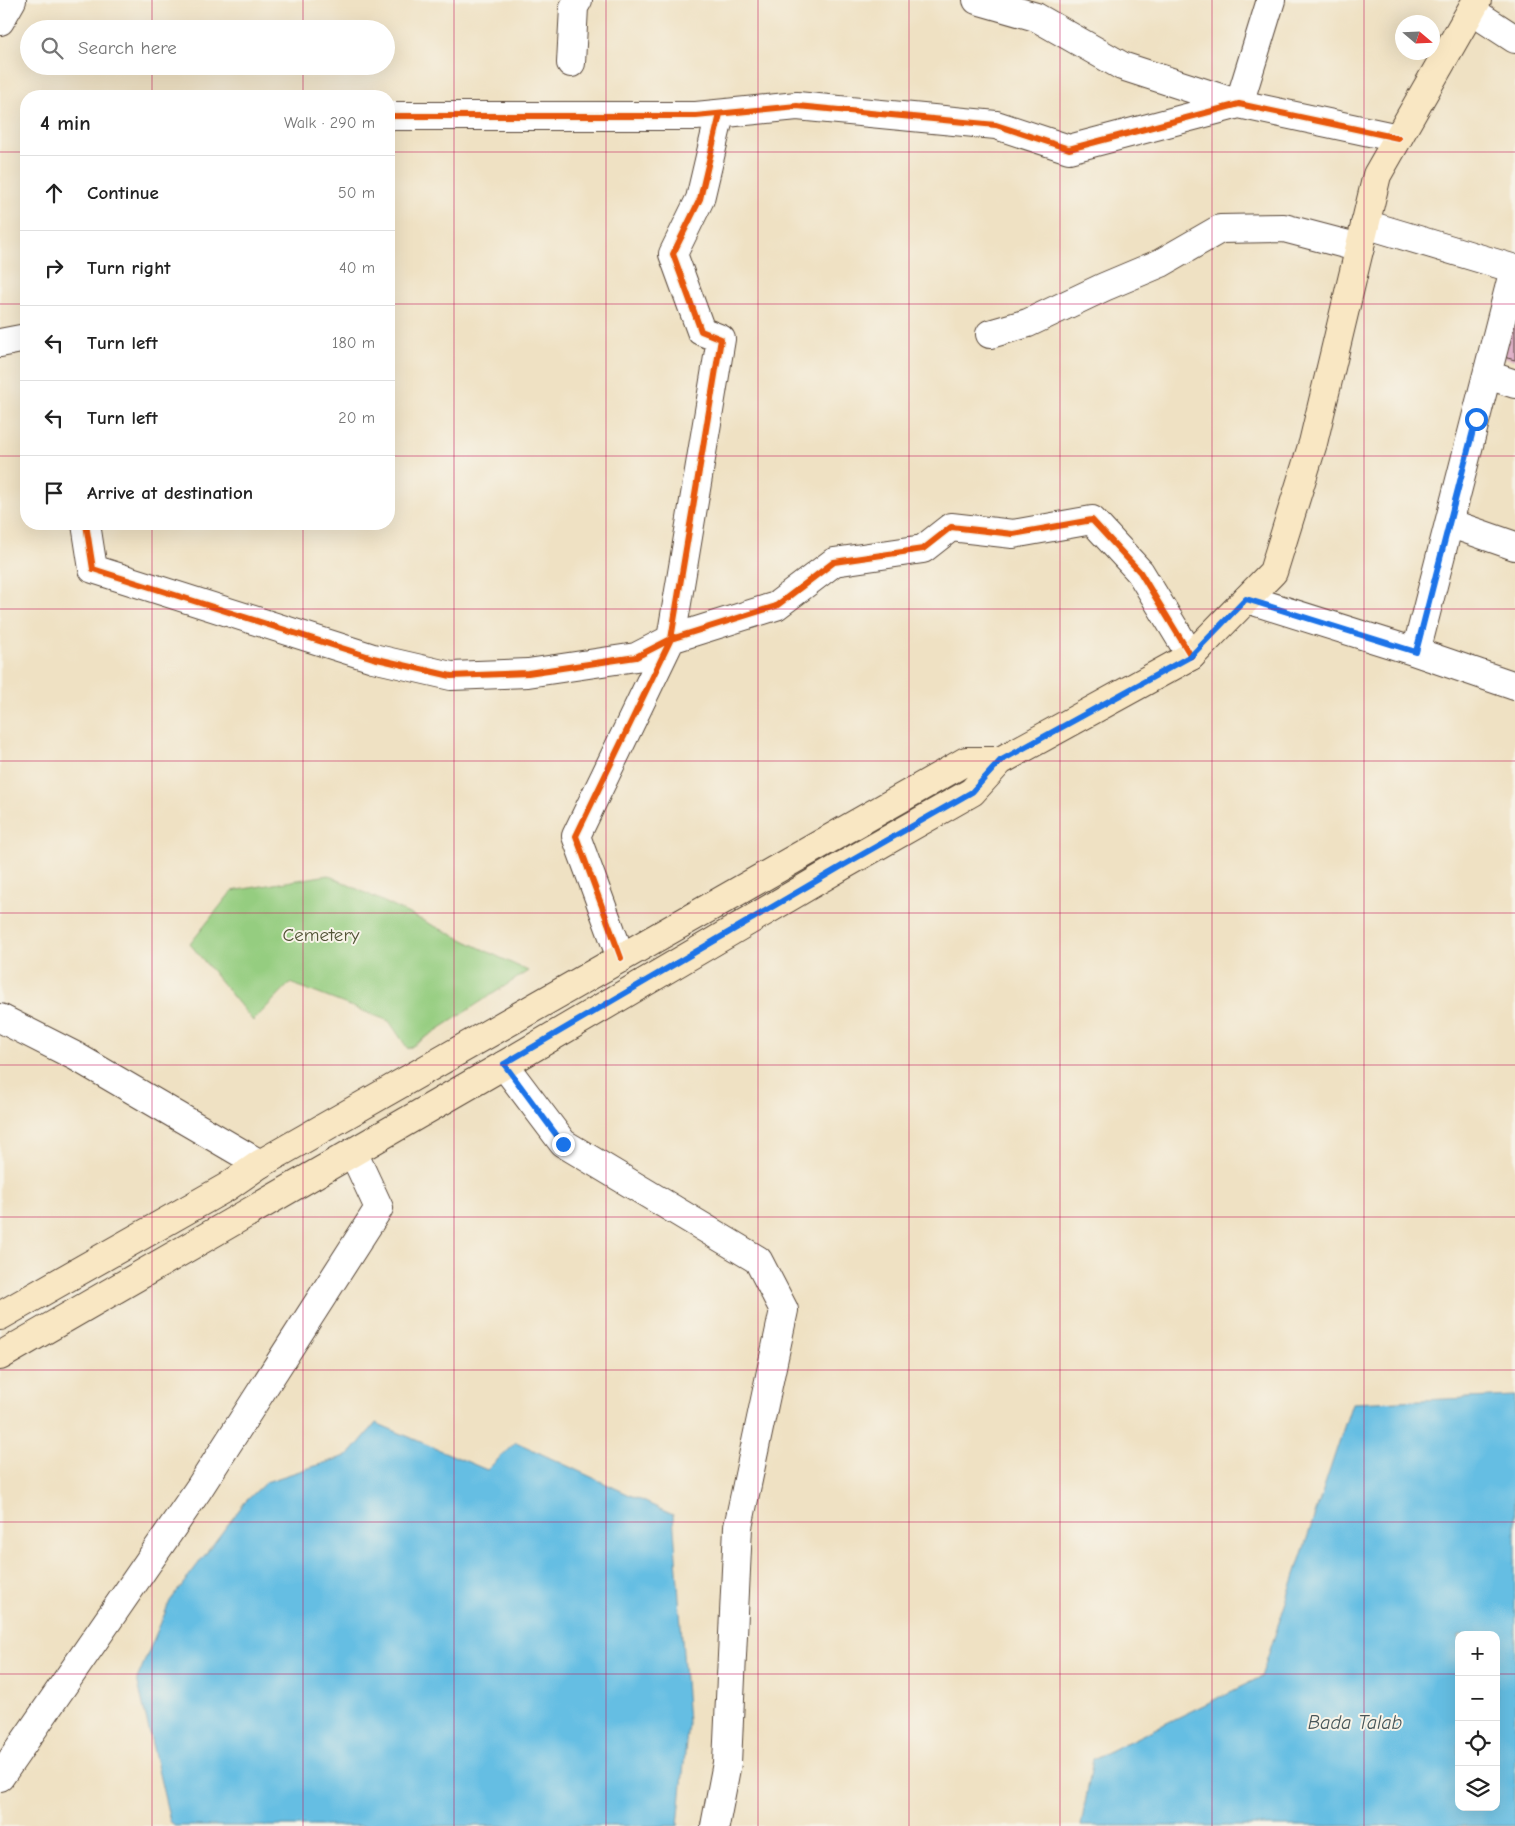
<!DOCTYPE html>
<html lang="en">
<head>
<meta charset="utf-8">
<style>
	body { margin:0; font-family:"Comic Neue",sans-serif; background:#f2f2f2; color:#222 }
	.controls { position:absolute; right:15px; bottom:15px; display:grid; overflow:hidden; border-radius:10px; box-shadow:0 5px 20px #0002 }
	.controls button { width:45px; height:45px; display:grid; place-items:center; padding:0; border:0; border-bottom:1px solid #e0e0e0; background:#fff; color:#222; font:25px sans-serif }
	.compass { position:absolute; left:1395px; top:15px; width:45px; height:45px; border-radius:50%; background:#fff; box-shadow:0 5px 20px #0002; rotate:109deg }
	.stop { position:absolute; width:15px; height:15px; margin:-11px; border:4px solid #1a73e8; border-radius:50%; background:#fff }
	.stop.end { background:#1a73e8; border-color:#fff; box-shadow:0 1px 5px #0008 }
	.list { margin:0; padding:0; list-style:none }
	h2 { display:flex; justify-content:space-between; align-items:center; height:65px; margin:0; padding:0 20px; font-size:21px }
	h2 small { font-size:16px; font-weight:400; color:#767676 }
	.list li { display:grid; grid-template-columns:32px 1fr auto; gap:15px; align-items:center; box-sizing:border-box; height:75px; padding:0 20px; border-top:1px solid #e0e0e0 }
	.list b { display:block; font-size:19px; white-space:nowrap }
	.list em { font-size:16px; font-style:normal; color:#767676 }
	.icon { flex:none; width:28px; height:28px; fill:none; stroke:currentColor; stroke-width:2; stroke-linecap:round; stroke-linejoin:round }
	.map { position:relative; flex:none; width:1515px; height:1826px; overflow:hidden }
	.search { position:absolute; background:#fff; box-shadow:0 5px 20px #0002; left:20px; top:20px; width:375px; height:55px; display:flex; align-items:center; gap:12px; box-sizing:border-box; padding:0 18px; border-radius:28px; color:#767676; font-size:19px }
	.panel { position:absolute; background:#fff; box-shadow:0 5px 20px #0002; left:20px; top:90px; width:375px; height:440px; border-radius:20px }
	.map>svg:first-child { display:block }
</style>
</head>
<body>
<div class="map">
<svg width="1515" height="1826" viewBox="0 0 1515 1826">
	<rect width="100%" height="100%" fill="#f7f3e8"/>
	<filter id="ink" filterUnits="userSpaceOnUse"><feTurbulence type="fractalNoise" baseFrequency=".02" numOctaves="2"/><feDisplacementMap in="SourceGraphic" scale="10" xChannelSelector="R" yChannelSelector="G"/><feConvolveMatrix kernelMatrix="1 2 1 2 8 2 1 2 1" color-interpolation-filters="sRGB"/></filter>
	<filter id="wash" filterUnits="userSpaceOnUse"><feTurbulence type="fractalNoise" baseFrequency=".0096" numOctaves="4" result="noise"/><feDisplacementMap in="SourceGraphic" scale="20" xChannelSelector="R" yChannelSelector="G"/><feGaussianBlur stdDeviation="1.12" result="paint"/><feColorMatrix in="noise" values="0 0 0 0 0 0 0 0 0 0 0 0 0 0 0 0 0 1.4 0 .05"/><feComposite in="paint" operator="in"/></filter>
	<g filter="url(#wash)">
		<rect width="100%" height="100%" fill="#efe1c3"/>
		<!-- green -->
		<path fill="#95cd80" stroke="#687c4f" d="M328,875L528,971L408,1049L389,1021L290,983L253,1021L190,944L232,891Z"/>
		<!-- water -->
		<path fill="#65bee3" stroke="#507480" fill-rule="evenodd" d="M1515,1396V1826H1081L1093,1759L1261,1677L1352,1403ZM1459,1635H1496V1807H1459Z
			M376,1423L487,1470L516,1442L673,1515L688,1722L678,1826H174L170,1821L137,1679L170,1601L245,1502L266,1482L349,1455Z"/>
		<g id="blocks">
			<!-- building -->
			<path fill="#daa7c3" d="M1515,317V360L1500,356Z"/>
		</g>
	</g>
	<g filter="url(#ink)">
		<use href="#blocks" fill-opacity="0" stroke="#564537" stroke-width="1"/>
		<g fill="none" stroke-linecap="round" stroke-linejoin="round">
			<!-- minor casing -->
			<g stroke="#564537" stroke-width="30">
				<path id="minor" d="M977,0L1036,17L1122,66L1239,104L1271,0
					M1472,11L1515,39
					M0,21L12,0
					M571,63L574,7L578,0
					M389,116H696L797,106L996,125L1069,149L1239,104L1398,138
					M1365,224L1515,269
					M990,334L1028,323L1104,287L1161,263L1220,229L1284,228L1360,248
					M0,343L26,338
					M1488,375L1515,384
					M1449,523L1515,546
					M86,524L93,569L373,658L451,676L528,673L636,657L671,639L721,339L701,331L673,254L700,199L720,114
					M1247,599L1416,652L1515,686
					M1416,652L1514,269
					M621,958L576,836L671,639L776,606L834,562L923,549L951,527L1013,534L1092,520L1140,572L1191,656
					M0,1018L75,1056L260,1164
					M504,1065L563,1143L758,1260L784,1310L738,1527L727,1763L715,1826
					M0,1777L198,1490L379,1208L353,1152"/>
			</g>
			<!-- secondary casing -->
			<g stroke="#564537" stroke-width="30">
				<path id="secondary" d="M0,1316L227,1187L260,1164L966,761H1000
					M0,1356L504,1065L842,866L972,792L1000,761L1191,656L1273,572L1313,443L1377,175L1477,0"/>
			</g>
			<!-- minor -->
			<use href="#minor" stroke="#fff" stroke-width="28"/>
			<!-- secondary -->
			<use href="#secondary" stroke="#f9e7c3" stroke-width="28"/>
			<!-- cycleway casing -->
			<g stroke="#f7f3e8" stroke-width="9">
				<path id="cycleway" d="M389,116H696L797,106L996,125L1069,149L1239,104L1398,138
					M86,524L93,569L373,658L451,676L528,673L636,657L671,639L721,339L701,331L673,254L700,199L720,114
					M621,958L576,836L671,639L776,606L834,562L923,549L951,527L1013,534L1092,520L1140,572L1191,656"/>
			</g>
			<!-- cycleway -->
			<use href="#cycleway" stroke="#e8590c" stroke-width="6"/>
		</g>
	</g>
	<g fill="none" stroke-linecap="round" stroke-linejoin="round" filter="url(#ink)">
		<!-- route -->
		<path stroke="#1a73e8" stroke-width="6" d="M563,1144L504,1064L842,866L972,792L1000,761L1191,656L1246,599L1416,652L1476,419"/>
	</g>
	<!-- grid -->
	<path fill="none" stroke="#c2185b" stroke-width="1" stroke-opacity="0.55" d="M152,0V29M303,0V29M454,0V1826M606,0V1826M758,0V1826M909,0V1826M1060,0V1826M1212,0V1826M1364,0V1826M152,66V96M303,66V96M0,152H26M389,152H1515M0,304H26M389,304H1515M0,456H26M389,456H1515M152,524V1826M303,524V1826M0,609H1515M0,761H1515M0,913H1515M0,1065H1515M0,1217H1515M0,1370H1515M0,1522H1515M0,1674H1459M1496,1674H1515"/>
	<g text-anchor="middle" stroke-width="4" stroke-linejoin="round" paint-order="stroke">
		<!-- park labels -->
		<g font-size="19" fill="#525336" stroke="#f7f3e8">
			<text x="321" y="941">Cemetery</text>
		</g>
		<!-- water labels -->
		<g font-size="20" font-style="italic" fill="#485659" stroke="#f7f3e8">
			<text x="1355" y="1729">Bada Talab</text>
		</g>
	</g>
</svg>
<div class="controls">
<button>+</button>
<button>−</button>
<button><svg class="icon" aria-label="locate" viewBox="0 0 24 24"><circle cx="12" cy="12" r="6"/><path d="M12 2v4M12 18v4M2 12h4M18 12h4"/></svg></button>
<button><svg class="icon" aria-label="layers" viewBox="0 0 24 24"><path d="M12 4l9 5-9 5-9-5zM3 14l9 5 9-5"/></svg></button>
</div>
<svg class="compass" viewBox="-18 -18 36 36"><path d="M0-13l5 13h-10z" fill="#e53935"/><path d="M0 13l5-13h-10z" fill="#767676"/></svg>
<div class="stop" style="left:1476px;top:419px"></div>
<div class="stop end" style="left:563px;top:1144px"></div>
<div class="search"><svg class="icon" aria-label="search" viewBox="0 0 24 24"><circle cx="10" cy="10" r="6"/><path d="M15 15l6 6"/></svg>Search here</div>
<section class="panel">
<h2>4 min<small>Walk · 290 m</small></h2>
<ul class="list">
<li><svg class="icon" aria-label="ahead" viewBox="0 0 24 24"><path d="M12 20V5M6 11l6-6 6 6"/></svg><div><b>Continue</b></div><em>50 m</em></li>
<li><svg class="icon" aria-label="right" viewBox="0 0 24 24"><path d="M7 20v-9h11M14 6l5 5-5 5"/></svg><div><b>Turn right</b></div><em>40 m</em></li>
<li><svg class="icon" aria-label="left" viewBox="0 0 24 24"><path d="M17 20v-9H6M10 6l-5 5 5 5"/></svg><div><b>Turn left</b></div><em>180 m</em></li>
<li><svg class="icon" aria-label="left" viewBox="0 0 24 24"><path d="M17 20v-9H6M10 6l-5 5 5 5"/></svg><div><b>Turn left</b></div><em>20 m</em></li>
<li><svg class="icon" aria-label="arrive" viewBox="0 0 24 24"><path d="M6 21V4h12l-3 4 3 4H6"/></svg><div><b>Arrive at destination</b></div></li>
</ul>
</section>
</div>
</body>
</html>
